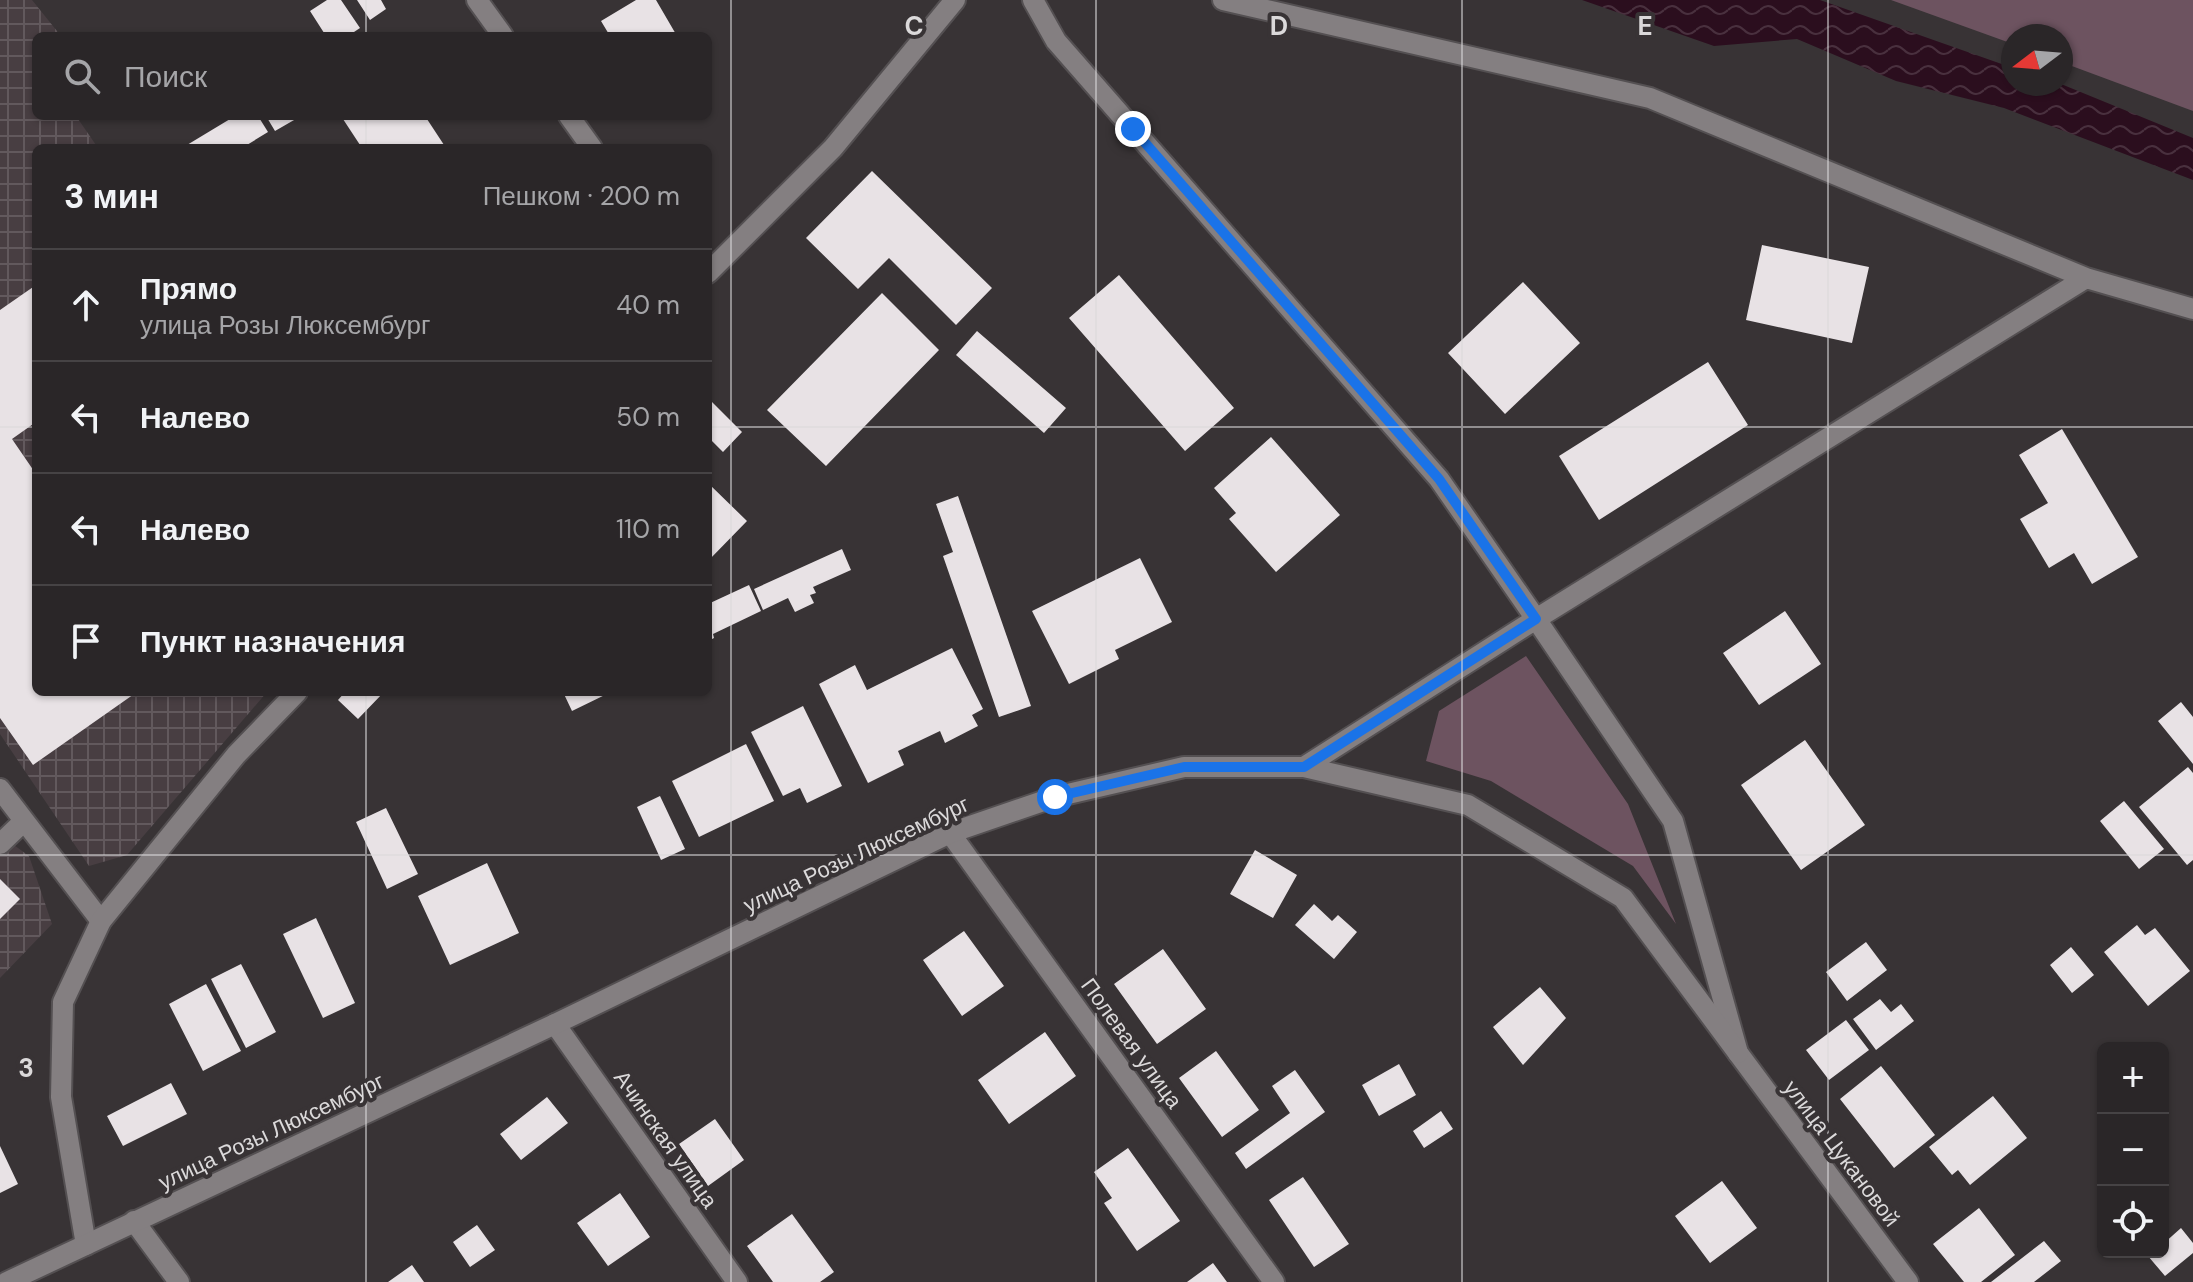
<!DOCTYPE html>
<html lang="ru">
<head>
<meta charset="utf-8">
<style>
	body { margin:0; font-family:"DM Sans",sans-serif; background:#322e30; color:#f1f3f6 }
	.controls { position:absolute; right:24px; bottom:24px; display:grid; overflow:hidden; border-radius:12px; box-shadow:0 2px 6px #0004 }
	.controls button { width:72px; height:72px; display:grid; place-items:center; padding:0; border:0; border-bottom:2px solid #464345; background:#2a2628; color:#f1f3f6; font:40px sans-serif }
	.compass { position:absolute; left:2001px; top:24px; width:72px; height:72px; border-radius:50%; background:#2a2628; box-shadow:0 2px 6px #0004; rotate:254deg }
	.stop { position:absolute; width:24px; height:24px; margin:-18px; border:6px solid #1a73e8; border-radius:50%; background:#fff }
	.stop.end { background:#1a73e8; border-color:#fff; box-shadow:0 2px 8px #0008 }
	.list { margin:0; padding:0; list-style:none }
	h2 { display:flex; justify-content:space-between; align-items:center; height:104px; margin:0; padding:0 32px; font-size:34px }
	h2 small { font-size:26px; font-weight:400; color:#a5a5a8 }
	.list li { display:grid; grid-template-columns:52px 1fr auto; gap:24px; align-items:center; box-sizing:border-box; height:112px; padding:0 32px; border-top:2px solid #464345 }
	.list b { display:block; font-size:30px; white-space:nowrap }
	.list p { margin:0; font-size:26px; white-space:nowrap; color:#a5a5a8 }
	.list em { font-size:26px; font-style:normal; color:#a5a5a8 }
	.icon { flex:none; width:44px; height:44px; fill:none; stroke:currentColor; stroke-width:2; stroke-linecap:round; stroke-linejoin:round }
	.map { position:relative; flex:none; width:2193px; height:1282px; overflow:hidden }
	.search { position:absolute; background:#2a2628; box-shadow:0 2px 6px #0004; left:32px; top:32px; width:680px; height:88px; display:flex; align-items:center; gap:20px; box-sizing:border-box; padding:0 28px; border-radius:12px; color:#a5a5a8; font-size:30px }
	.panel { position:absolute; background:#2a2628; box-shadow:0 2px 6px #0004; left:32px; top:144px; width:680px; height:552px; border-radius:12px }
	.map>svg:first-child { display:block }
</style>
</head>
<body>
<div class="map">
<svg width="2193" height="1282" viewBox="0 0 2193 1282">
	<defs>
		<pattern id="industrial-grid" width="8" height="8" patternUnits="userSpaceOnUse" patternTransform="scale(2)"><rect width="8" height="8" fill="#483e42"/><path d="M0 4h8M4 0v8" fill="none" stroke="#62595d"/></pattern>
		<pattern id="water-waves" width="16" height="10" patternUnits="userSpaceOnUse" patternTransform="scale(2)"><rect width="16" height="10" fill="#2b0e1e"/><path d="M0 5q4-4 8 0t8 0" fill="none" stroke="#49303e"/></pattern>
	</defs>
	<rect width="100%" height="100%" fill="#383335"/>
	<!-- industrial -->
	<path fill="url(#industrial-grid)" d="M0,0H32L61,36H36V116H76L98,148H36V692H267L127,855L89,866L0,734Z
		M0,835L29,856L52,924L0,978Z"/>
	<!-- grass -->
	<path fill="#6d5360" d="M1891,0H2193V111L2061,62V36H2013V44Z
		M1526,656L1628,804L1676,924L1633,866L1491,781L1426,761L1439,711Z"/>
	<!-- water -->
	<path fill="url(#water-waves)" d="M1582,0H1820L2013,68V84H2061L2193,138V180L2004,108L1896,81L1797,39L1714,46Z"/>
	<!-- building -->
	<path fill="#e8e2e5" d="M327,0H341L360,28L348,36H326L310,11Z
		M357,0H381L386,9L370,20Z
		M636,0H656L677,36H610L601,21Z
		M235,116H258L268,132L242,148H182Z
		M266,116H301L275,131Z
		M341,116H425L446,148H362Z
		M872,171L992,288L956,325L889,258L858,289L806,238Z
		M1762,245L1869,267L1852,343L1746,320Z
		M1119,275L1234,408L1185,451L1069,318Z
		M1523,282L1580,343L1505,414L1448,353Z
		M36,285V422L12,439L36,474V692H137L33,765L0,718V310Z
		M882,293L939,350L826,466L767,410Z
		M977,331L1066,408L1044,433L956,355Z
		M1708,362L1748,425L1599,520L1559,456Z
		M708,398L742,432L723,452L708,437Z
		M2062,429L2138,557L2092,584L2074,553L2049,568L2020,519L2048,503L2019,455Z
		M1271,437L1340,515L1276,572L1229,519L1236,513L1214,488Z
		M708,483L747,521L708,561Z
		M958,496L1031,706L999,717L943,556L953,552L936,504Z
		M842,549L851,570L813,587L816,593L810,595L814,603L795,612L788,598L763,610L754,589Z
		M1140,558L1172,622L1115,650L1119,659L1069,684L1032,611Z
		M749,585L761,611L713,634L714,638L708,641V604Z
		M1785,611L1821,664L1759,705L1723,653Z
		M952,648L983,709L972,715L978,726L945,743L940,731L898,751L904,765L868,783L819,684L855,665L867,690Z
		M345,692H384L358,719L338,700Z
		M563,692H611L572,711Z
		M2181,702L2193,717V764L2158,721Z
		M803,706L842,786L807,803L800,788L783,796L751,732Z
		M1805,740L1865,825L1801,870L1741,785Z
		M746,744L774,801L699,837L672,781Z
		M2188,767L2193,773V860L2187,865L2139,807Z
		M660,796L685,849L661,860L637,807Z
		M2124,801L2164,849L2139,869L2100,821Z
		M386,808L418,874L387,889L356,822Z
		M1255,850L1297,875L1273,918L1230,894Z
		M487,863L519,933L450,965L418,896Z
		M0,879L20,899L0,919Z
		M1314,904L1332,921L1338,915L1357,932L1334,959L1295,925Z
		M316,918L355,1003L323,1018L283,934Z
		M2137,925L2145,935L2155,928L2190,971L2148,1006L2104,952Z
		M964,931L1004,986L962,1016L923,960Z
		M1866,942L1887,970L1847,1001L1826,972Z
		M2071,947L2094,975L2072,993L2050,965Z
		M1163,949L1206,1009L1157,1044L1114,984Z
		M241,964L276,1032L246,1048L211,979Z
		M206,984L241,1051L203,1071L169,1004Z
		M1540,987L1566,1018L1523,1065L1493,1027Z
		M1880,999L1891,1012L1901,1004L1914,1021L1876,1050L1853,1019Z
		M1846,1020L1869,1050L1829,1080L1806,1050Z
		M1045,1032L1076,1076L1009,1124L978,1080Z
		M1216,1051L1259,1110L1222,1137L1179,1078Z
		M1399,1064L1416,1095L1379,1116L1362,1085Z
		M1881,1066L1935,1135L1894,1168L1840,1099Z
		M1295,1070L1325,1112L1246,1169L1235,1153L1290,1113L1272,1086Z
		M171,1083L187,1114L123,1146L107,1116Z
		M1993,1096L2027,1138L1970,1185L1958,1170L1952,1175L1929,1147Z
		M547,1097L568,1123L521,1160L500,1134Z
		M1441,1111L1453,1129L1424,1148L1413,1131Z
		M715,1119L744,1160L708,1186L679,1144Z
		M0,1146L18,1184L0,1193Z
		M1128,1148L1180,1221L1137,1251L1104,1203L1112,1198L1094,1172Z
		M1303,1177L1349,1244L1314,1267L1269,1200Z
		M1722,1181L1757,1228L1710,1263L1675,1216Z
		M620,1193L650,1237L608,1266L577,1223Z
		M1979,1208L2015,1255L1981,1282H1964L1933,1244Z
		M792,1214L834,1272L820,1282H773L747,1246Z
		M477,1225L495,1250L470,1267L453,1242Z
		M2181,1228L2193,1243V1253L2165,1276L2148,1256L2153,1252H2163V1244Z
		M2044,1241L2061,1261L2034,1282H1991Z
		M1213,1263L1227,1282H1187Z
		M412,1265L424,1282H388Z"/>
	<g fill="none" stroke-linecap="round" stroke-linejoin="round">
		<!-- service casing -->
		<g stroke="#545052" stroke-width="24">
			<path id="service" d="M708,273L833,148L955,0
				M0,789L101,921
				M0,844L23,822"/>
		</g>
		<!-- minor casing -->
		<g stroke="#545052" stroke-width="24">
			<path id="minor" d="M477,0L503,36
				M1033,0L1056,41L1439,479L1536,619L1673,821L1738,1053L1908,1282
				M1223,0L1650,98L2086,278
				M569,116L592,148
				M1304,767L1536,619L2086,278L2193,309
				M950,833L1274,1282
				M555,1024L737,1282
				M134,1221L179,1282
				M86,1245L61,1097L63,1002L101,921L236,755L297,692"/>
		</g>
		<!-- tertiary casing -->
		<g stroke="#545052" stroke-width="24">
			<path id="tertiary" d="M7,1282L555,1024L950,833L1055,797L1184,767H1304L1468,805L1623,898L1738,1053"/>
		</g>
		<!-- service -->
		<use href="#service" stroke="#847f81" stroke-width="20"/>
		<!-- minor -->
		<use href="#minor" stroke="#847f81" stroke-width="20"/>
		<!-- tertiary -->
		<use href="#tertiary" stroke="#847f81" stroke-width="20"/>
	</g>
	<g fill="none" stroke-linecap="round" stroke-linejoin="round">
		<!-- route -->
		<path stroke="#1a73e8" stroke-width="10" d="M1055,797L1184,767H1304L1536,619L1439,479L1133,129"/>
	</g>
	<!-- grid -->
	<path fill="none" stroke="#dbd9da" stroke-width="2" stroke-opacity="0.55" d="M366,0V36M731,0V1282M1096,0V1282M1462,0V1282M1828,0V1282M366,116V148M0,427H36M708,427H2193M366,692V1282M0,855H2193"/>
	<g text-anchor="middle" stroke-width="8" stroke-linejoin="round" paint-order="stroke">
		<!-- street labels -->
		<g font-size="22" fill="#dbd9da" stroke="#383335">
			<text transform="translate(856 854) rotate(-25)" y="8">улица Розы Люксембург</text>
			<text transform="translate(1132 1043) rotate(54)" y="8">Полевая улица</text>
			<text transform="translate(271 1131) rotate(-25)" y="8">улица Розы Люксембург</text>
			<text transform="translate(666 1139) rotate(55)" y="8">Ачинская улица</text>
			<text transform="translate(1842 1153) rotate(53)" y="8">улица Цукановой</text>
		</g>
	</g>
	<g font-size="26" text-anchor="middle" font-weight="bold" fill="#dbd9da" stroke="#383335" stroke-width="8" stroke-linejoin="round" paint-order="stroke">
		<text x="914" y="35">C</text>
		<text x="1279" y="35">D</text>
		<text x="1645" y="35">E</text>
		<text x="26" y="1077">3</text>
	</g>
</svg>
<div class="controls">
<button>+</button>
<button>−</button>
<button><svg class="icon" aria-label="locate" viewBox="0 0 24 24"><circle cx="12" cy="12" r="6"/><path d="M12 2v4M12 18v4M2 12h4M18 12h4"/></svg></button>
</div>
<svg class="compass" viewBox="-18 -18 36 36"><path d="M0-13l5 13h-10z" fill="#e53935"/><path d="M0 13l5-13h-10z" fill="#a5a5a8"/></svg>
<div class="stop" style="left:1055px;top:797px"></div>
<div class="stop end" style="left:1133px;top:129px"></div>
<div class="search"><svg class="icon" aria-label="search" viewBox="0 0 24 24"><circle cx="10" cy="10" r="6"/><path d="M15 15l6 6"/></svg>Поиск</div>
<section class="panel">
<h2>3 мин<small>Пешком · 200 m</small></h2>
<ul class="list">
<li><svg class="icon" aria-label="ahead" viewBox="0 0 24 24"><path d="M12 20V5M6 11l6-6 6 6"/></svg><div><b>Прямо</b><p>улица Розы Люксембург</p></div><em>40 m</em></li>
<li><svg class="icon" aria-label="left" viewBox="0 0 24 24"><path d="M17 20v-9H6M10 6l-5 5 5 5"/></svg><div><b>Налево</b></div><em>50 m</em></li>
<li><svg class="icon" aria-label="left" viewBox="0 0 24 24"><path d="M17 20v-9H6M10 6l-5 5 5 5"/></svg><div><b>Налево</b></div><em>110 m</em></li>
<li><svg class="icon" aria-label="arrive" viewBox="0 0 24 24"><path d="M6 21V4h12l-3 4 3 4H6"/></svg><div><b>Пункт назначения</b></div></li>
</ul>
</section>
</div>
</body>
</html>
